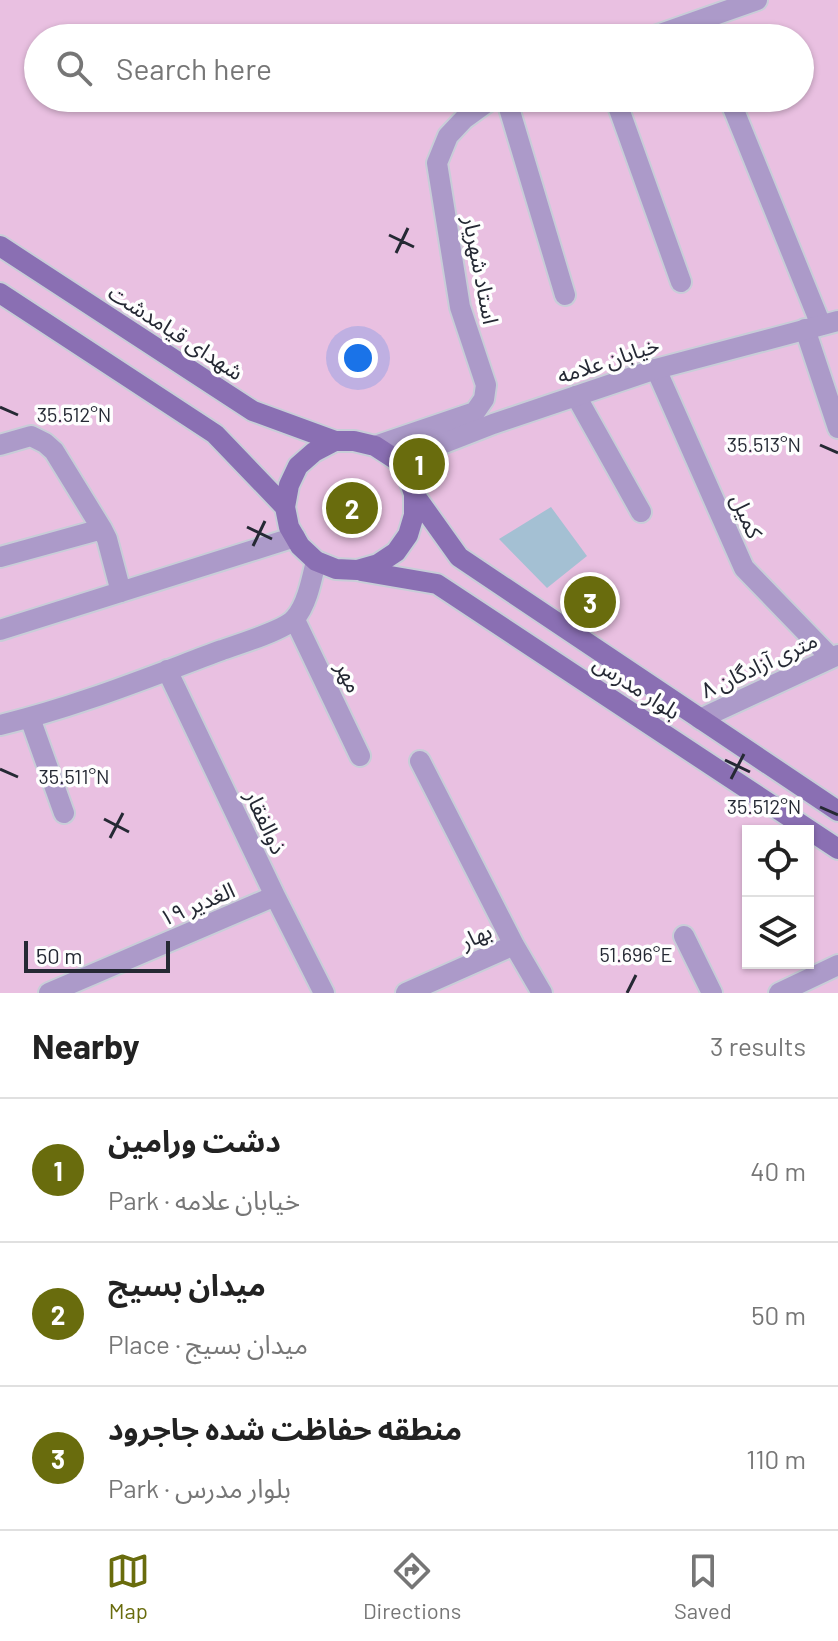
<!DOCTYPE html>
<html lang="en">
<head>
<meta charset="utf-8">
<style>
	body { margin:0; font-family:Barlow,"Noto Sans Arabic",sans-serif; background:#f2f2f2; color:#222 }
	.controls { position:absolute; right:24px; bottom:24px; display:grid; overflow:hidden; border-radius:0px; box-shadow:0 2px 6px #0004 }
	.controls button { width:72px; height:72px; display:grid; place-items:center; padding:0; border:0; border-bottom:2px solid #e0e0e0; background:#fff; color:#222; font:40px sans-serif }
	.scale { position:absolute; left:24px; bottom:20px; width:146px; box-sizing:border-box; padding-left:8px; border:4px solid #252934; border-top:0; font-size:22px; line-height:28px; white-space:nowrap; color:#252934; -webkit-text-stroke:6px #fefefe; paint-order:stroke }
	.you { position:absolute; left:358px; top:358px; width:28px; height:28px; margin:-20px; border:6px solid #fff; border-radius:50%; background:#1a73e8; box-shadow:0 0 0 12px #1a73e833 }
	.badge { display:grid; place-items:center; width:52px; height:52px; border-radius:50%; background:#696c0d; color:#fff; font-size:26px; font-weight:700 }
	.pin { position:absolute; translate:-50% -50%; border:4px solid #fff; box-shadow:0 2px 8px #0006 }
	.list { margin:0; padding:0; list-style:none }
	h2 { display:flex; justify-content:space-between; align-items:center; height:104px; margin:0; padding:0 32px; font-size:34px }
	h2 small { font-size:26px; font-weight:400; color:#767676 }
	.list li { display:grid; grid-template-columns:52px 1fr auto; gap:24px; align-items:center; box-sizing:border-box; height:144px; padding:0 32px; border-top:2px solid #e0e0e0 }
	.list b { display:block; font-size:30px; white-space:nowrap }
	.list p { margin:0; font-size:26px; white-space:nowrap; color:#767676 }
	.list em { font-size:26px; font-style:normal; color:#767676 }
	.icon { flex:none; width:44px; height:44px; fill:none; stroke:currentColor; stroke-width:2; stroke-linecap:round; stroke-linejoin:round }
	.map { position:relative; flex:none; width:838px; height:993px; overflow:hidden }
	.search { position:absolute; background:#fff; box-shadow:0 2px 6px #0004; left:24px; right:24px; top:24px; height:88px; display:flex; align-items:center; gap:20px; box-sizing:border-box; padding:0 28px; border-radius:44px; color:#767676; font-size:30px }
	.sheet { height:536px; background:#fff }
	nav { display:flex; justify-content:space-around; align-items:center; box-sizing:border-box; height:112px; border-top:2px solid #e0e0e0; background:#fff; font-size:22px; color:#767676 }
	nav a { display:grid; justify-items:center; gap:4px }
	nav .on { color:#696c0d }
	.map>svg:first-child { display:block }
</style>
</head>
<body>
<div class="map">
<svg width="838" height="993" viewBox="0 0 838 993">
	<rect width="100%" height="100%" fill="#ecf1fc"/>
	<!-- green -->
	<path fill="#e9c0e1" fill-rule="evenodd" d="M0,0H838V993H0ZM38,38H800V98H38ZM748,831H808V963H748Z"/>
	<!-- building -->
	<path fill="#a4c0d3" d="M551,507L587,556L547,588L499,539Z"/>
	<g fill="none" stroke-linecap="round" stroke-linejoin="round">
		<!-- minor casing -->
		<g stroke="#c8cdd8" stroke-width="24">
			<path id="minor" d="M649,38L757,0
				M506,98L565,295
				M615,98L681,282
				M729,98L821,325
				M805,329L838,428
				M656,369L744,568L831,658
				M576,396L641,512
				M0,445L31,436L45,443L54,451L102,529L107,539L121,592
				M375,446L475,412L484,399L486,385L460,307L437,163L448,136L464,119L493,98
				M0,557L102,529
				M295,620L360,756
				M0,630L295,537
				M167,670L275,896L324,993
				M30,718L64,813
				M700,719L838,655
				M0,725C76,707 149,677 222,650C237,645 287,629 295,618C307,605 312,578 316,561
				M420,761L514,945L542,993
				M684,936L712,993
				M49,993L275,896
				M406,993L514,945
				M779,993L838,965"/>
		</g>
		<!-- tertiary casing -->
		<g stroke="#c8cdd8" stroke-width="24">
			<path id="tertiary" d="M398,461L493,424L656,369L838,321"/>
		</g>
		<!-- secondary casing -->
		<g stroke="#c8cdd8" stroke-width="24">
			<path id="secondary" d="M0,246L253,411L335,441
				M0,293L215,434L285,507
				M414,494V515L408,535L396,552L378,564L357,570L336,569L316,561L300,546L289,527L285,507L289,485L298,466L314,452L335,441H354L375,446L398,461L407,474L414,494L459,557L838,811
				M361,571L437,584L838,849"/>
		</g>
		<!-- minor -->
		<use href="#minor" stroke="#ac9ac9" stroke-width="20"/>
		<!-- tertiary -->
		<use href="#tertiary" stroke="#ac9ac9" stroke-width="20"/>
		<!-- secondary -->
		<use href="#secondary" stroke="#8a6fb3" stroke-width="20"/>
	</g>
	<!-- ticks -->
	<path fill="none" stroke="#252934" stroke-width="3" d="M389,235L414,247M396,253L408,228M0,407L18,415M820,445L838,453M247,527L272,539M253,546L265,521M725,760L750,772M0,769L18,777M731,779L744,754M820,807L838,815M104,819L129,832M110,838L123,813M627,993L636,975"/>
	<g text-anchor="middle" stroke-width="7" stroke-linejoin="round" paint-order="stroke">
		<!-- street labels -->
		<g font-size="22" fill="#252934" stroke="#fefefe">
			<text transform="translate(481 270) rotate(79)" y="8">استاد شهریار</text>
			<text transform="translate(176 332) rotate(33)" y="8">شهدای قیامدشت</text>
			<text transform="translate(608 360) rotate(-18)" y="8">خیابان علامه</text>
			<text transform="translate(747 516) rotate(66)" y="8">کمیل</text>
			<text transform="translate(759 665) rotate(-25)" y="8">۸ متری آزادگان</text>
			<text transform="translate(349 677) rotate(64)" y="8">مهر</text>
			<text transform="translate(637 687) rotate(33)" y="8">بلوار مدرس</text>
			<text transform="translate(266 822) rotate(65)" y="8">ذوالفقار</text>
			<text transform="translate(197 904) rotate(-23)" y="8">الغدیر ۱۹</text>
			<text transform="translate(476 936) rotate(-24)" y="8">بهار</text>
		</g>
	</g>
	<g font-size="20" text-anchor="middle" fill="#252934" stroke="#fefefe" stroke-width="7" stroke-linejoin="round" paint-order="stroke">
		<text x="74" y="422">35.512°N</text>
		<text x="764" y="452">35.513°N</text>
		<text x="74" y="784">35.511°N</text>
		<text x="764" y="814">35.512°N</text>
		<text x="636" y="962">51.696°E</text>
	</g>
</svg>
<div class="controls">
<button><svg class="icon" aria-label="locate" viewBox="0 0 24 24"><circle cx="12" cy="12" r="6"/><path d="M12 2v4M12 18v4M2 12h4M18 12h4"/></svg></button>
<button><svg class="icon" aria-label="layers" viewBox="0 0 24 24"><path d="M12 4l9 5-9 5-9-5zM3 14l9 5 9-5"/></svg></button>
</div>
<div class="scale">50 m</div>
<div class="you"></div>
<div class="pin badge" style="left:419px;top:464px">1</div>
<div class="pin badge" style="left:352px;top:508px">2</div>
<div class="pin badge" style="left:590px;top:602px">3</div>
<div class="search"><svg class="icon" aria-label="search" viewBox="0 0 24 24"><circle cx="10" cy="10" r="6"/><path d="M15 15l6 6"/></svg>Search here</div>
</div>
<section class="sheet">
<h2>Nearby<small>3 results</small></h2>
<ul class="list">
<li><span class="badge">1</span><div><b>دشت ورامین</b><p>Park · خیابان علامه</p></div><em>40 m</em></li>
<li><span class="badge">2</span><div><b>میدان بسیج</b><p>Place · میدان بسیج</p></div><em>50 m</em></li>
<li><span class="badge">3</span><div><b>منطقه حفاظت شده جاجرود</b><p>Park · بلوار مدرس</p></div><em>110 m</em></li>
</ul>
</section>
<nav>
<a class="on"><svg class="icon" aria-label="map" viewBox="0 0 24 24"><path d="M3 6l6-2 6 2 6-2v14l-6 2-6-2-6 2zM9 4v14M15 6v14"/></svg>Map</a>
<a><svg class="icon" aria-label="directions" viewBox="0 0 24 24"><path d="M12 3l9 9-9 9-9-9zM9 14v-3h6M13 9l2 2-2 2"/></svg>Directions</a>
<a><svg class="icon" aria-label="saved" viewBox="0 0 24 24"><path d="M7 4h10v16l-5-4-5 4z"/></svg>Saved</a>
</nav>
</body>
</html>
